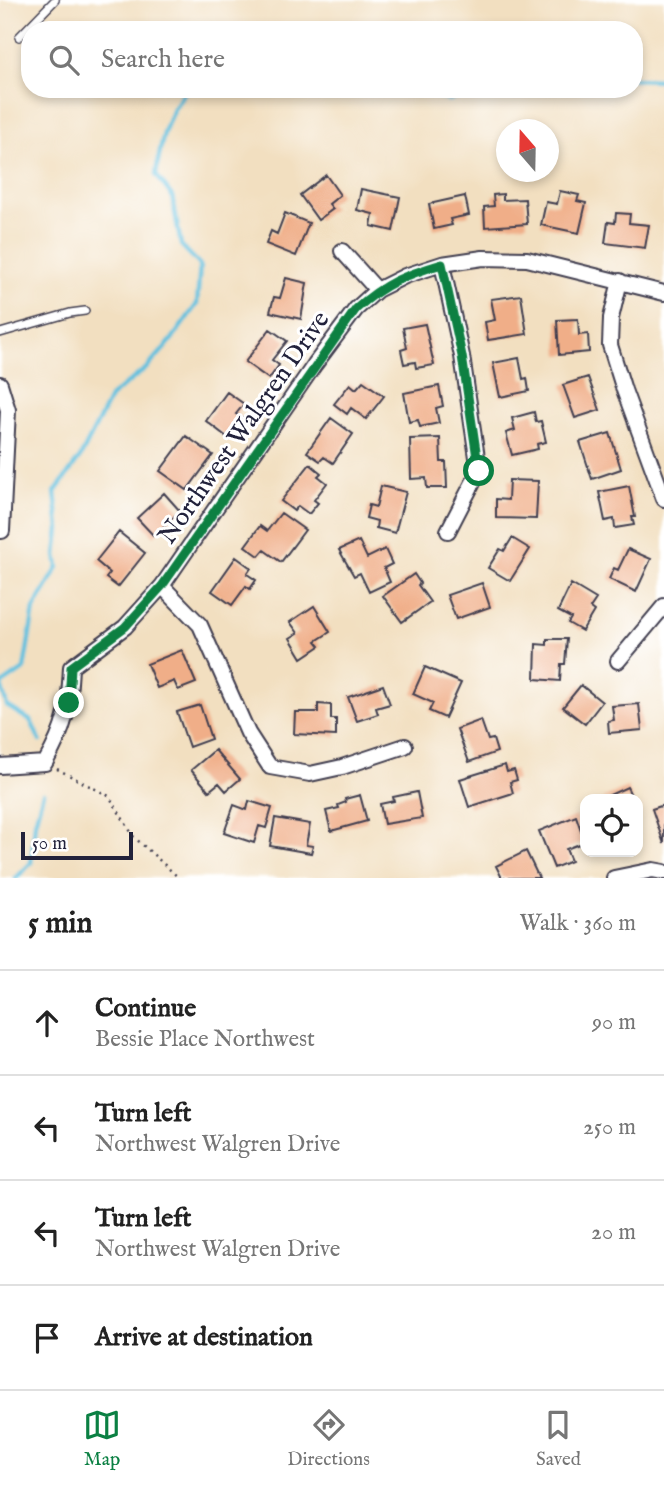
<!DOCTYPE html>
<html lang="en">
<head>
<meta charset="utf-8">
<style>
	body { margin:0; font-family:"IM FELL English",serif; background:#f2f2f2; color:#222 }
	.controls { position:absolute; right:21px; bottom:21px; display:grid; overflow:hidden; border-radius:14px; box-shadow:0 4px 10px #0003 }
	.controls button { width:63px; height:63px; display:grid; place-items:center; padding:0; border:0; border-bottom:2px solid #e0e0e0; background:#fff; color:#222; font:35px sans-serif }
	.compass { position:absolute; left:496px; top:119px; width:63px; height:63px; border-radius:50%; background:#fff; box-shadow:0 4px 10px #0003; rotate:340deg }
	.scale { position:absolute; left:21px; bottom:18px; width:112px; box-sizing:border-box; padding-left:7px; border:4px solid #22223b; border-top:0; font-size:19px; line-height:24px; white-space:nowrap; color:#22223b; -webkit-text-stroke:5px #fff; paint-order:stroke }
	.stop { position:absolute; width:21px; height:21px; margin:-16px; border:5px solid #0b8043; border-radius:50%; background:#fff }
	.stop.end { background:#0b8043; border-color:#fff; box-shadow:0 2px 7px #0008 }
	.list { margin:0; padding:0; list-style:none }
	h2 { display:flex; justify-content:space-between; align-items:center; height:91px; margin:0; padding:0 28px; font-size:30px }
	h2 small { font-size:23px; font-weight:400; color:#767676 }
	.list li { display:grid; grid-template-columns:46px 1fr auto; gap:21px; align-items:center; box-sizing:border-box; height:105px; padding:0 28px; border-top:2px solid #e0e0e0 }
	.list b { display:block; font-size:26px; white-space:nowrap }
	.list p { margin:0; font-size:23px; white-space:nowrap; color:#767676 }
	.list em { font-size:23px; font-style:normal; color:#767676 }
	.icon { flex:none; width:38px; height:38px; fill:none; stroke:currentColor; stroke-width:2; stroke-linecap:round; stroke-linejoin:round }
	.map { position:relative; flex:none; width:664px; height:878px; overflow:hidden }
	.search { position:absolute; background:#fff; box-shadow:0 4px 10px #0003; left:21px; right:21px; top:21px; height:77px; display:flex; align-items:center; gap:18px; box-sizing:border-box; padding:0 24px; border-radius:28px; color:#767676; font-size:26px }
	.sheet { height:511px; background:#fff }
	nav { display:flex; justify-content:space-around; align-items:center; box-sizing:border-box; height:98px; border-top:2px solid #e0e0e0; background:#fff; font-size:19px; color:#767676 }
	nav a { display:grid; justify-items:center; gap:4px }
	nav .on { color:#0b8043 }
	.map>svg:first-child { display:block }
</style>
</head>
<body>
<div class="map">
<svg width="664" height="878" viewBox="0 0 664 878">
	<rect width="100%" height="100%" fill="#fff"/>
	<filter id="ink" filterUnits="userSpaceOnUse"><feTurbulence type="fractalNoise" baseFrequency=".0143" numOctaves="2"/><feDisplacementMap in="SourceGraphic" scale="14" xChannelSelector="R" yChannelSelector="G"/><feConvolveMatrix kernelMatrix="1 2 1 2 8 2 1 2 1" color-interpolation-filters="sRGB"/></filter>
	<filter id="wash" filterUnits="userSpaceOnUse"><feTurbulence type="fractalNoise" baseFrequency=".00686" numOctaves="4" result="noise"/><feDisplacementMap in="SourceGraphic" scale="28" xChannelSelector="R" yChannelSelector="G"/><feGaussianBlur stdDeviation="1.57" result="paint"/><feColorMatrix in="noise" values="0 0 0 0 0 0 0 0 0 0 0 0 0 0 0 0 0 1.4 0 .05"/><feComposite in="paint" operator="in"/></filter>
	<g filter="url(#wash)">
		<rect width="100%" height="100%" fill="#f2dfc0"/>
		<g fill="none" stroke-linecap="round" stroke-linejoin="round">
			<!-- stream -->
			<path stroke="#60c0de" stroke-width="4.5" d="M634,79L664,80
				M416,89L449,100L483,89
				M40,741L31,721L7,706L1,685L24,669L34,609L58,567L56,555L59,529L55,492L81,456L111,396L148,367L170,342L197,304L200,265L181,245L172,196L156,175C161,141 165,117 187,89
				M16,878L31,863L35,822L43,793"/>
		</g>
		<g id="blocks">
			<!-- building -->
			<path fill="#f0ae88" d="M326,175L340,195L329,204L333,209L318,220L300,195Z
				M361,189L400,197L393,231L371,226L373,214L357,210Z
				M560,191L579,195L577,201L586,203L579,233L541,225L546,202L557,204Z
				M503,194V200L525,199L527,224L485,227L484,207L494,206L493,195Z
				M465,196L469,215L450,219L452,225L434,229L429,204Z
				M285,213L309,223L296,256L266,244L271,231L277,234Z
				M616,213L630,214L629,223L649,225L645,248L605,243L608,222L615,223Z
				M286,278L307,283L301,319L270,312L274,297L280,298Z
				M521,295L527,334L488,340L485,322L495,320L491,299Z
				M578,319L579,335L588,334L589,352L559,355L557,320Z
				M425,324L434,365L416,368L415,362L404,364L401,350L407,348L403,328Z
				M270,329L287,341L272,360L279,365L269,379L245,362Z
				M519,358L523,379L527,378L529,391L500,397L493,363Z
				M588,377L600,410L575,418L563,385Z
				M363,381L384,396L366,419L351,408L347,414L334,404L350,384L356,389Z
				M439,386L443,406L436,408L439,423L420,427L418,420L409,422L404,393Z
				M227,392L244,404L236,414L242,418L227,437L206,421Z
				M534,412L536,422L541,421L546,442L537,444L538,449L512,455L506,433L515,430L512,418Z
				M331,418L353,434L333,463L324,457L320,461L307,452Z
				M610,433L621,469L592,479L580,442Z
				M186,436L213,455L187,490L160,471Z
				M440,438L441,462H446L447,488H427L426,478L411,479L410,439Z
				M310,464L321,473L318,476L327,483L314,500L318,503L309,514L298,506L294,511L281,501Z
				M509,480L538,481L536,519L496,518V499L508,500Z
				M381,486L406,492L395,533L376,528L377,521L366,518L369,505L376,507Z
				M629,486L635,517H632L634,525L615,528L614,519L605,521L599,492Z
				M164,493L180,511L154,536L137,518Z
				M281,513L305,530L281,562L264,550L259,556L245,546L260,526L267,531Z
				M119,532L145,553L118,587L106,578L110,573L96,561Z
				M512,538L530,549L510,581L488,568L500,549L504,551Z
				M359,541L367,558L385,549L392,564L384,568L390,582L369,592L360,573L354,576L339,550Z
				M628,549L651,559L636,592L609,579L614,568L618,570Z
				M236,557L251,568L247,574L256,580L250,589L246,586L232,605L212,591Z
				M414,574L420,583L418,585L430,602L402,622L383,596Z
				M482,583L490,607L456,619L447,595Z
				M571,584L596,599L590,608L594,611L582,631L568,623L571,618L558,611Z
				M314,606L330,632L316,641L320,646L302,658L290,638L298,633L290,622Z
				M547,639H567L565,664H561L560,681L535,679L536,644L547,645Z
				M182,650L196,683L178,690L174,681L157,688L147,664Z
				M425,667L461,683L445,718L429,711L433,703L413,694Z
				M383,685L390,704L376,708L378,714L357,721L348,697Z
				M581,685L602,702L585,724L563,707Z
				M318,704L331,705V719H336V736L294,734L295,712H318Z
				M639,704L642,730L609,733L608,721L614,720L612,706Z
				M200,705L211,739L189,747L177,712Z
				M481,720L488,740L493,739L497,752L469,762L457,729Z
				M215,750L240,779L226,791L219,783L209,791L191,770Z
				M505,765L507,772L514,770L517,780L510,782L513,793L469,807L460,779Z
				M627,787L633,799H601Z
				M417,792L422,818L384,824L380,804L394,801L393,797Z
				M360,795L367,821L331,831L326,811L339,808L338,805L346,802L345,799Z
				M249,801L272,808L266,828L259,826L254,843L224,833L234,805L247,810Z
				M664,805V844L652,809Z
				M576,816L585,842L566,849L571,861L554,868L539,831Z
				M275,818L310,824L306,845L313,846L311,853L270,846Z
				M526,851L539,878H502L496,866Z"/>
		</g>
	</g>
	<g filter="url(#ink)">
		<use href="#blocks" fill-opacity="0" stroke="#413e4f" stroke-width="2"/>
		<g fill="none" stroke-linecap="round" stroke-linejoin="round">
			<!-- service casing -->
			<g stroke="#413e4f" stroke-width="10">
				<path id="service" d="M19,37L55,0
					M0,333L70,313L85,311"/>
			</g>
			<!-- minor casing -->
			<g stroke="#413e4f" stroke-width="18">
				<path id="minor" d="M342,251L377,290
					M442,264L462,356L479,471L448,531
					M620,281L611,318L610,345L624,390L664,499
					M0,384L8,410L2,531H0
					M162,586L200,625L248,733L270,767L310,774L342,767L405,746
					M618,661L664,606
					M0,766L45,763C66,727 69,708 71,667L125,627L162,586L315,364L356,309L377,290L405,276L442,264L483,258L527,259L664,293
					M614,878L653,870L664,872"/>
			</g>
			<!-- path -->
			<path stroke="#413e4f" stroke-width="2.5" stroke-dasharray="2 5" stroke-linecap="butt" d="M57,769L109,796L134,837L179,878"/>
			<!-- service -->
			<use href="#service" stroke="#fff" stroke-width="7"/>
			<!-- minor -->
			<use href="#minor" stroke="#fff" stroke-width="14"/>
		</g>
	</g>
	<g fill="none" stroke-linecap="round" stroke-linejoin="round" filter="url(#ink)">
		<!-- route -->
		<path stroke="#0b8043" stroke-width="9" d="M69,703L71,667L125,627L162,586L356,309C385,283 405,275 442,264L462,356L479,471"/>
	</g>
	<g text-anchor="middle" stroke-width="6" stroke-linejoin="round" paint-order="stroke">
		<!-- street labels -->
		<g font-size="26" fill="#22223b" stroke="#fff">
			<text transform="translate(243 427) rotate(-55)" y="9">Northwest Walgren Drive</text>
		</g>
	</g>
</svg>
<div class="controls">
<button><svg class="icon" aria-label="locate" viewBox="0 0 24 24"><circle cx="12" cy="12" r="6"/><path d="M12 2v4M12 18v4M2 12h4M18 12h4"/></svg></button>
</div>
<svg class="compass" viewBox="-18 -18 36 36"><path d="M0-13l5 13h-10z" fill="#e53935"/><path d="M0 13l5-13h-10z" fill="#767676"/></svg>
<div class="scale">50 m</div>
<div class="stop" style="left:479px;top:471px"></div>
<div class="stop end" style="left:69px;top:703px"></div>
<div class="search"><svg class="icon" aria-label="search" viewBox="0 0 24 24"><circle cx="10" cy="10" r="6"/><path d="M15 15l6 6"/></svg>Search here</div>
</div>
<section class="sheet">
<h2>5 min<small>Walk · 360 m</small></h2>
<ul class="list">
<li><svg class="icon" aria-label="ahead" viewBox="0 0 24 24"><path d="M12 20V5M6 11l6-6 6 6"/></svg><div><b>Continue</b><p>Bessie Place Northwest</p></div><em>90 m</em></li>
<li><svg class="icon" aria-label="left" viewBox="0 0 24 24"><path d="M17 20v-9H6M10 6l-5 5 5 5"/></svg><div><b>Turn left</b><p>Northwest Walgren Drive</p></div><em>250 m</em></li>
<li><svg class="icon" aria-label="left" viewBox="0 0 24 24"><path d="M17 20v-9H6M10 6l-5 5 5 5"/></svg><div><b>Turn left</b><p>Northwest Walgren Drive</p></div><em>20 m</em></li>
<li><svg class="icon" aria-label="arrive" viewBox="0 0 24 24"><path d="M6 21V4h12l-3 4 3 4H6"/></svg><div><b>Arrive at destination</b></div></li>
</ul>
</section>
<nav>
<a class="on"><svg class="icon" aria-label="map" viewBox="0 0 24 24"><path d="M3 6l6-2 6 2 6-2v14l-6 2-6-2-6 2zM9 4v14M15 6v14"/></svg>Map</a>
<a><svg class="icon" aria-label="directions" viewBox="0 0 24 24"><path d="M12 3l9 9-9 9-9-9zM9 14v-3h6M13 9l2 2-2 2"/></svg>Directions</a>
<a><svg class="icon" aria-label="saved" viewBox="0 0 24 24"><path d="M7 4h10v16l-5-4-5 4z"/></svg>Saved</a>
</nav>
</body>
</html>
